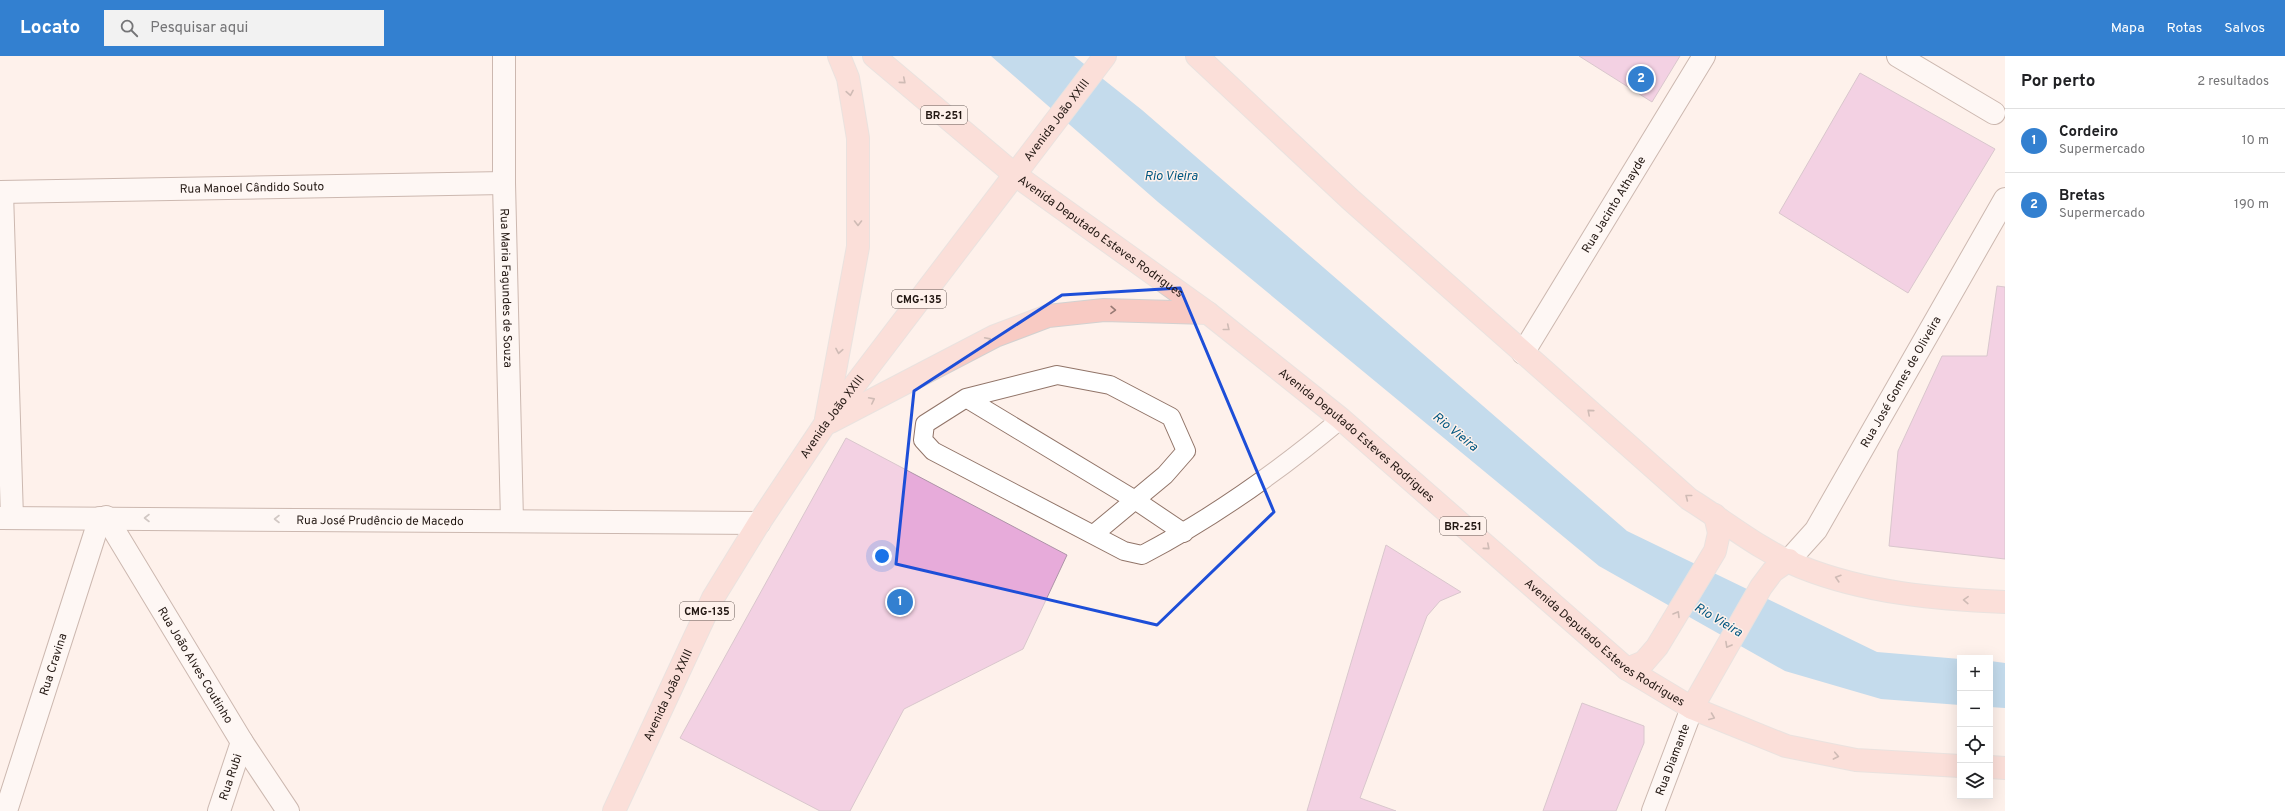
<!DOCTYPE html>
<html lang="pt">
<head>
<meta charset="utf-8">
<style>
	body { margin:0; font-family:Overpass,sans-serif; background:#f2f2f2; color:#202124 }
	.controls { position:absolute; right:12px; bottom:12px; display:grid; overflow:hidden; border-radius:0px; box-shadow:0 4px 16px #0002 }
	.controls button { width:36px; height:36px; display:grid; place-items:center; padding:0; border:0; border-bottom:1px solid #e0e0e0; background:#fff; color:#202124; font:20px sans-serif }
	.you { position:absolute; left:882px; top:500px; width:14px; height:14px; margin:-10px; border:3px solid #fff; border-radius:50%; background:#1a73e8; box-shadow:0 0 0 6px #1a73e833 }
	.badge { display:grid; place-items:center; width:26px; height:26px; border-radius:50%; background:#3380d0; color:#fff; font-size:13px; font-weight:700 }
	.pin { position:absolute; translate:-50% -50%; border:2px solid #fff; box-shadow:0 1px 4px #0006 }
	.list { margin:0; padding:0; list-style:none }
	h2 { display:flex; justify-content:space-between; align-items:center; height:52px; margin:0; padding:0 16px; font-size:17px }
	h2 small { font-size:13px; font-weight:400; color:#757577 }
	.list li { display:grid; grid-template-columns:26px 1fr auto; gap:12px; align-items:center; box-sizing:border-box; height:64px; padding:0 16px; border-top:1px solid #e0e0e0 }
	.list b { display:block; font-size:15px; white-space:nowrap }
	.list p { margin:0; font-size:13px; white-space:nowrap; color:#757577 }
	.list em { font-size:13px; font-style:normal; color:#757577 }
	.icon { flex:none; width:22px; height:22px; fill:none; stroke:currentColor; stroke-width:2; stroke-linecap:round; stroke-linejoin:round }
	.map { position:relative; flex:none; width:2005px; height:755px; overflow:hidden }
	header { display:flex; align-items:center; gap:24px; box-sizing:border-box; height:56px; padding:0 20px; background:#3380d0; color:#fff }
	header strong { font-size:19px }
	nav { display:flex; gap:22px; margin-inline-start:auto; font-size:14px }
	.search { width:280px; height:36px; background:#f2f2f2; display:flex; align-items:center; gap:10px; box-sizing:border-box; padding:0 14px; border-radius:0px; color:#757577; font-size:15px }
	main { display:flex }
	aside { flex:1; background:#fff }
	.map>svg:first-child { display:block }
</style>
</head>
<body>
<header>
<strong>Locato</strong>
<div class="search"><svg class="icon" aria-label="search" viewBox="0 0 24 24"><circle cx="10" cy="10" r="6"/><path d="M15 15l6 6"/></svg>Pesquisar aqui</div>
<nav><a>Mapa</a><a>Rotas</a><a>Salvos</a></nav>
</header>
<main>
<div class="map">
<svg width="2005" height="755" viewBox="0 0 2005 755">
	<rect width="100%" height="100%" fill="#fef1eb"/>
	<!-- water -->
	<path fill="#7ec0ed" d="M991,0H1074L1142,54L1627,475L1877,596L1960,603V649L1881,643L1785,615L1599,510L1158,146Z
		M1990,605L2005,607V652L1990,651Z"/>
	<!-- building -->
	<path fill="#e7abda" stroke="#ad94a7" d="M1579,0H1680L1652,46Z
		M1860,17L1995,93L1908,237L1779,157Z
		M1997,230L2005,231V503L1889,490L1898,395L1942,300H1987Z
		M846,382L1067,499L1023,593L904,653L850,755H820L680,682Z
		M1386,489L1461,536L1440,545L1427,560L1360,742L1396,755H1307Z
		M1582,647L1644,670V687L1616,755H1543Z"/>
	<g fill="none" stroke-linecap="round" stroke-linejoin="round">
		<!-- service casing -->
		<g stroke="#917468" stroke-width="20">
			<path id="service" d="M966,342L1135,444L1184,477
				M1094,478L1165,419L1186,395L1171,361L1110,329L1057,319L966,342L925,368L923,384L933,395L1124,495L1142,499C1213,462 1279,415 1341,363"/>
		</g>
		<!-- minor casing -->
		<g stroke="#917468" stroke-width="24">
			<g id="minor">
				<path id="s1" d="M504,0V127L512,465"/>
				<path d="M1898,0L1994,57"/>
				<path id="s2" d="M0,136L504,127"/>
				<path d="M2,136L12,462"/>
				<path id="s3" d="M1523,297L1704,0"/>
				<path id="s4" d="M106,461L242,686L288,755"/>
				<path id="s5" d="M0,462L759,467"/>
				<path id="s6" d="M1789,504L1816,474L2005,143"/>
				<path id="s7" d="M6,755L100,462"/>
				<path id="s8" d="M219,755L242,686"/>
				<path id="s9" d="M1653,755L1692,652"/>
			</g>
		</g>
		<!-- primary casing -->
		<g stroke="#d3d1d0" stroke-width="24">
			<g id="primary">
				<path id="s10" d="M874,0L1014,118L1208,257L1341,363L1627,613L1692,652L1786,690L1856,704L1960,710"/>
				<path d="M1197,0L1351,144L1689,443C1726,466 1761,495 1801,511C1866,537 1936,543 2005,546"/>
				<path d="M826,363L858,191V82L848,22L839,0"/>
				<path d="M830,366L995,280L1048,260L1104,254L1208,257"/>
				<path d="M1627,613L1644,606L1657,591L1715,495L1719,477L1715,459"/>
				<path d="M1692,652L1761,531L1773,515L1789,504"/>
				<path d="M1990,711L2005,712"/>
				<path id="s11" d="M614,755L713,542L759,467L825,368L1105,0"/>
			</g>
		</g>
		<!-- service -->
		<use href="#service" stroke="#fff" stroke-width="18"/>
		<!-- minor -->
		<use href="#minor" stroke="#fff" stroke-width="22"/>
		<!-- primary -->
		<use href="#primary" stroke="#f8cac3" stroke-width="22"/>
	</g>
	<!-- one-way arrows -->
	<defs><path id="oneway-chevron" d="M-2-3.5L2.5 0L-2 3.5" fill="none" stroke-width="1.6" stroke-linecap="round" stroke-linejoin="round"/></defs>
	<g stroke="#987a74">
		<use href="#oneway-chevron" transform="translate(903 25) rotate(40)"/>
		<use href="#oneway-chevron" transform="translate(850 37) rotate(80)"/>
		<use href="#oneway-chevron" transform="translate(858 167) rotate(90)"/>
		<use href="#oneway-chevron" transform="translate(1113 254) rotate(2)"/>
		<use href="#oneway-chevron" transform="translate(1227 272) rotate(39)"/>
		<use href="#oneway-chevron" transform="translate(988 284) rotate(-27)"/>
		<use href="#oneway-chevron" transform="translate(839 295) rotate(100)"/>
		<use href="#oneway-chevron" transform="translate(872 344) rotate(-27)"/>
		<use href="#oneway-chevron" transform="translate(1590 356) rotate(-139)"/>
		<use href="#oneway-chevron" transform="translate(1688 441) rotate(-142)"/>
		<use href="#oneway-chevron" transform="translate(1487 491) rotate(41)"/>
		<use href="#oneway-chevron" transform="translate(1838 522) rotate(-163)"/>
		<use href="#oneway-chevron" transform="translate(1966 544) rotate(-178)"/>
		<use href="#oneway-chevron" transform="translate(1677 558) rotate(-59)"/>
		<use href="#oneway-chevron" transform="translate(1728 589) rotate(119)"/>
		<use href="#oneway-chevron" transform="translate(1712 661) rotate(22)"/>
		<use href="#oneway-chevron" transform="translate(1836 700) rotate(11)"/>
	</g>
	<g stroke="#9c9795">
		<use href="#oneway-chevron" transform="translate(147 462) rotate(-180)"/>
		<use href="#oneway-chevron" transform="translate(277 463) rotate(-180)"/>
	</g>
	<!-- marked area -->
	<path d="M0 0H2005V755H0ZM1180,232L1274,456L1157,569L896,508L914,335L1062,239Z" fill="#fef1eb" fill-opacity=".55" fill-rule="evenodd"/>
	<path fill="none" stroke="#1d4ed8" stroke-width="3" stroke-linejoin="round" d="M1180,232L1274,456L1157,569L896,508L914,335L1062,239Z"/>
	<g text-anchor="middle" stroke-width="3" stroke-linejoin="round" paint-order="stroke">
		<!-- shield labels -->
		<g fill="#fef1eb" stroke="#655954" stroke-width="1">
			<rect x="921" y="50" width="46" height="18" rx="3"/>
			<rect x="892" y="234" width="54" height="18" rx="3"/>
			<rect x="1440" y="461" width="46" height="18" rx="3"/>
			<rect x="680" y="546" width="54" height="18" rx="3"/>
		</g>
		<g font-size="11" font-weight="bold" fill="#231813">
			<text x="944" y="63">BR-251</text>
			<text x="919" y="247">CMG-135</text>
			<text x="1463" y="474">BR-251</text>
			<text x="707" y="559">CMG-135</text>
		</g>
		<!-- street labels -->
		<g font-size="12" fill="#231813" stroke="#fef1eb">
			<text dy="4" stroke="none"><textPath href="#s11" startOffset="824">Avenida João XXIII</textPath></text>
			<text dy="4" stroke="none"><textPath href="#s2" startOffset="252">Rua Manoel Cândido Souto</textPath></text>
			<text dy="4" stroke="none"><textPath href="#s3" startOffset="174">Rua Jacinto Athayde</textPath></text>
			<text dy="4" stroke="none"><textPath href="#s10" startOffset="290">Avenida Deputado Esteves Rodrigues</textPath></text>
			<text dy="4" stroke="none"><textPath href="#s1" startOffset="232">Rua Maria Fagundes de Souza</textPath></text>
			<text dy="4" stroke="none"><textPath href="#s6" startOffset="211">Rua José Gomes de Oliveira</textPath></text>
			<text dy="4" stroke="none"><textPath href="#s11" startOffset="452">Avenida João XXIII</textPath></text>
			<text dy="4" stroke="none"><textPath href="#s10" startOffset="614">Avenida Deputado Esteves Rodrigues</textPath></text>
			<text dy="4" stroke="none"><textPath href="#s5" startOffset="380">Rua José Prudêncio de Macedo</textPath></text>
			<text dy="4" stroke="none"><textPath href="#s10" startOffset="938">Avenida Deputado Esteves Rodrigues</textPath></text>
			<text dy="4" stroke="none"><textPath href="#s7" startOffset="154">Rua Cravina</textPath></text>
			<text dy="4" stroke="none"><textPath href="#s4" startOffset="173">Rua João Alves Coutinho</textPath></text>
			<text dy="4" stroke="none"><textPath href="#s11" startOffset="128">Avenida João XXIII</textPath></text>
			<text dy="4" stroke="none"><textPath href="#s9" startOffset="55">Rua Diamante</textPath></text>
			<text dy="4" stroke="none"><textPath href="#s8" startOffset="36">Rua Rubi</textPath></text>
		</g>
		<!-- water labels -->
		<g font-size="13" font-style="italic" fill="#005781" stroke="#fef1eb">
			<text x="1171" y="124">Rio Vieira</text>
			<text transform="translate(1456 375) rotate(39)" y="5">Rio Vieira</text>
			<text transform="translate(1719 563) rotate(31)" y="5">Rio Vieira</text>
		</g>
	</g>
</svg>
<div class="controls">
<button>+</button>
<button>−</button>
<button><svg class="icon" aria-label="locate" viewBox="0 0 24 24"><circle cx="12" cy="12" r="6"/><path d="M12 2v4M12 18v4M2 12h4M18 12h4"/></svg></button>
<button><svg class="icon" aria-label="layers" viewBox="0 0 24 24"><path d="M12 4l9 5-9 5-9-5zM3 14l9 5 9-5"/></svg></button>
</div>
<div class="you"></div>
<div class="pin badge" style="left:900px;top:546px">1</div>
<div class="pin badge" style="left:1641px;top:23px">2</div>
</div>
<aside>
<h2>Por perto<small>2 resultados</small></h2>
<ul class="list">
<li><span class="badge">1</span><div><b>Cordeiro</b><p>Supermercado</p></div><em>10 m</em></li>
<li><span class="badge">2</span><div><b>Bretas</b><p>Supermercado</p></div><em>190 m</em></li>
</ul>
</aside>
</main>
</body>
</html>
